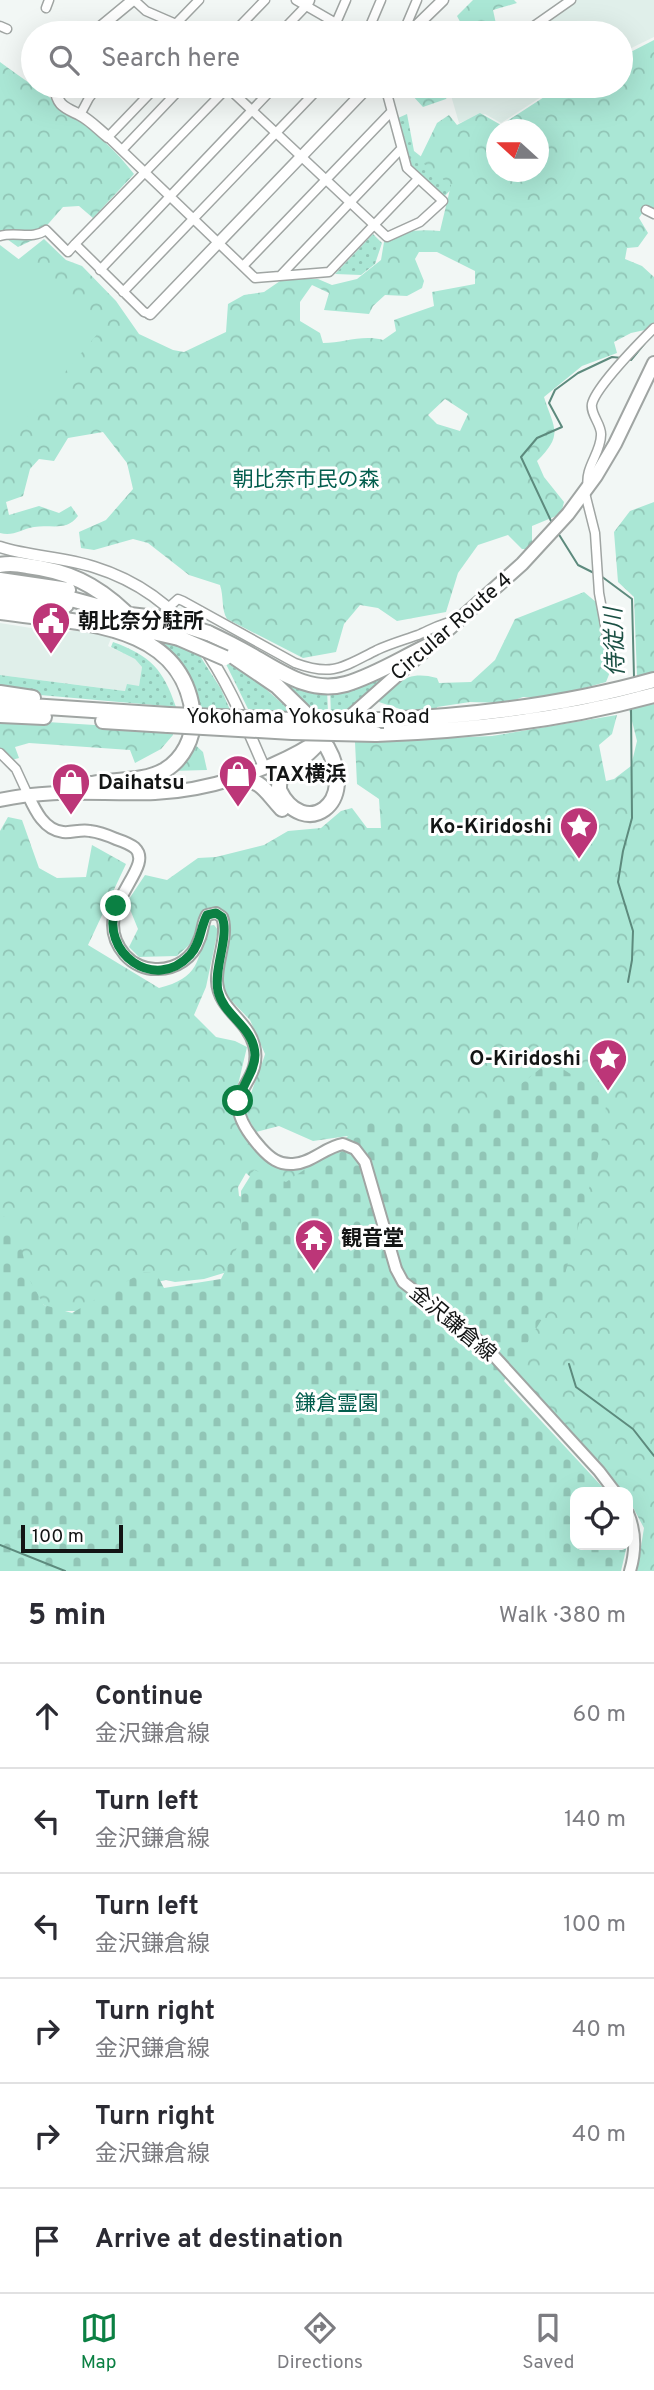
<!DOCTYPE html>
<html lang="en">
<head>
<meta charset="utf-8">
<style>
	body { margin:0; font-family:Overpass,"Noto Sans JP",sans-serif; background:#f7f7f7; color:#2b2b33 }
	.controls { position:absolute; right:21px; bottom:21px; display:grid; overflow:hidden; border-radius:14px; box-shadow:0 7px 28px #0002 }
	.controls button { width:63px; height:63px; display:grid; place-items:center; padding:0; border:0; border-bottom:2px solid #e1e1e2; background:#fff; color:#2b2b33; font:35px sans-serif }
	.compass { position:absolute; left:486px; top:119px; width:63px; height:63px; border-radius:50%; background:#fff; box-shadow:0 7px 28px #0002; rotate:291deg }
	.scale { position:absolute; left:21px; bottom:18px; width:102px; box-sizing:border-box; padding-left:7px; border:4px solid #131515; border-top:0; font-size:19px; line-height:24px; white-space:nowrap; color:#131515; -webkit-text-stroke:5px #fff; paint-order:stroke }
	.stop { position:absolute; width:21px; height:21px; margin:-16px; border:5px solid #0b8043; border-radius:50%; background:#fff }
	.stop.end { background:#0b8043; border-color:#fff; box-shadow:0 2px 7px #0008 }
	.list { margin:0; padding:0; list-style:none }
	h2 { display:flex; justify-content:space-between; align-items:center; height:91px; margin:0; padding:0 28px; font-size:30px }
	h2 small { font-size:23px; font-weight:400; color:#7c7c81 }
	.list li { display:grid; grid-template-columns:46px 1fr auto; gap:21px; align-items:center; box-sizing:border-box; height:105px; padding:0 28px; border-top:2px solid #e1e1e2 }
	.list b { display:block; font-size:26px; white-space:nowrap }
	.list p { margin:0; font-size:23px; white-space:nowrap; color:#7c7c81 }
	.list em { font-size:23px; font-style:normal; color:#7c7c81 }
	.icon { flex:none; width:38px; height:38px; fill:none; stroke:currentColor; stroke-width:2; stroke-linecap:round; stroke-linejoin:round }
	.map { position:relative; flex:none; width:654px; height:1571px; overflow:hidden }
	.search { position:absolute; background:#fff; box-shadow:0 7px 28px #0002; left:21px; right:21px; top:21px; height:77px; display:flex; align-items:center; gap:18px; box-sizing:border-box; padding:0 24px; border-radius:38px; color:#7c7c81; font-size:26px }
	.sheet { height:721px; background:#fff }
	nav { display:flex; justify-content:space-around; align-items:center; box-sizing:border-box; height:98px; border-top:2px solid #e1e1e2; background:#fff; font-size:19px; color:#7c7c81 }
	nav a { display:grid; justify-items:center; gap:4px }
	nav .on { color:#0b8043 }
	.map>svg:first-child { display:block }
</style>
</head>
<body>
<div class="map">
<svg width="654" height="1571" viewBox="0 0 654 1571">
	<defs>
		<pattern id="green-dots" width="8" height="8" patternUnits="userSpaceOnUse" patternTransform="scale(1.75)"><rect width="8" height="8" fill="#aae7d5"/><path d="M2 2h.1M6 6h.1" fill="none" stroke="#91c5b6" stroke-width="1.8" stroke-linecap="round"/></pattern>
		<pattern id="forest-crowns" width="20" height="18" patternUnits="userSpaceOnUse" patternTransform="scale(1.75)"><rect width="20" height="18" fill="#aae7d5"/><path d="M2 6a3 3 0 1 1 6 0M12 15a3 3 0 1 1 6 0" fill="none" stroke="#91c5b6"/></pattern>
		<pattern id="cemetery-stones" width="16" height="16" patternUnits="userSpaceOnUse" patternTransform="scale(1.75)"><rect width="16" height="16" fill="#aae7d5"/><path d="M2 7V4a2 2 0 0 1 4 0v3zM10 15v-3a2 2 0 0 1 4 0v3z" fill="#91c5b6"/></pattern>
	</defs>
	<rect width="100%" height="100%" fill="#f2f7f5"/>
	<!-- built -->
	<path fill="#e0efea" d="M576,0H654V37L621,53V33H519L522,31H531Z
		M452,86H558L501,123L485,114L459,123L450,92Z
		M0,623L62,633L87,628L113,633L108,646L135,659L142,667L139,686L126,691L0,675Z"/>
	<!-- green -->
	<path fill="url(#green-dots)" d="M407,114L414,151L456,184L443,198L408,166L398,118Z
		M373,234L382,243L375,264L361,275L335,274Z
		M155,635L195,648L221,689L231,712L196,709L149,639Z
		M219,641L327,690L328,712L325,714L312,715Z
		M113,642C151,656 163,669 176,707L40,695L0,689V675L125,691L127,684L139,686L142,667L135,659L111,647Z
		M408,658L343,715H331L330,689Z
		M225,662L258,682L295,715L250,713Z"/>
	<!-- forest -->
	<path fill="url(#forest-crowns)" fill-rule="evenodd" d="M473,0H514L517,3L493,10L498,33H466L457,16Z
		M654,40V214L645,209L639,218L648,233L638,247L627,248L625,259L642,266L654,277V328L631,333L614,342L617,353L582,366L544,397C554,429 564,434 537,461L544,477L564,502L561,514L532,526V549H522L508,535L478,545L458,573L446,612L397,621L378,608L360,605L344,624L336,652L303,658L227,619C221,609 224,597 220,585L189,575L148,543L133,539L94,550L81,548L79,532L106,520L133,489L127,463L103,432L68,438L54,461L39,459L30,469L23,496L6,502L9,515L39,506L59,513L71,506L78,516C66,532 51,524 34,527C21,529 13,537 0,533V419L15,262L44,239L66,260L82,266L116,301L139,334L173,350L184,352L226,332L228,304L244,295L264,292L283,279H318L332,285L357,279L381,260L384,242C402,230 420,229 440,231L451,185L419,160L437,123L449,115L457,125L480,113L501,125L561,86H621V57ZM496,130H538V172H496ZM419,252H437L475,271V284L432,292L434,306L394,320L396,331L383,340C362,334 344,343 323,343L320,333L300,321V302L312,285L329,293L324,310L369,314L373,306L385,295L407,296L422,288L424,281L415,259ZM445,399L468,414L460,431L437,424L428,415Z
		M0,62C45,95 100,129 134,174L93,218L79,206L63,207L35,239L18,247L0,234Z
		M408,86H453L446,99L423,107L411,94Z
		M654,502V672L637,676L634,597L618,582L614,532L630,511Z
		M584,592L596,602L610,672L606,682L548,698L523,697L506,703L470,702L437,707L436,710H403L376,701C397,682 408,670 437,678L439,683L471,682L495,660L515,619Z
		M654,704V1571H637L644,1528L628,1498V1492H623L592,1455L504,1361L499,1169L410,1127L313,1141L279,1126L256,1132C253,1126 247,1118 246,1112C245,1106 262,1065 265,1054L250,1020L225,994L222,978L230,927L228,915L217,907C188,915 204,922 193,940C189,946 182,951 177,956L139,957L129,947L138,929L127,902L145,875L167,880L198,858L216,857L264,845L288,831L321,828L341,811L352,808L367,828H381L379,799L357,784L355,742L492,736L617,715L612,734L599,745L606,781L614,779L631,766L637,741L629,709Z
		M0,719L173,730V735L161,749L135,763L130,750L29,743L15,747L19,758L12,760L0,751Z
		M192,742L203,752L207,770L170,771Z
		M8,817L22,820L39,868L57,878L86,877L92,845L126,864L88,945L159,988C199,978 198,961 207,926L214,925L218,930L206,987L194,1015L216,1037L235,1041L247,1047L233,1106L235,1116L256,1148L292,1168L324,1164L274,1199L246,1173L238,1187L239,1196L251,1200L246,1237L227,1272L204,1279L175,1282L166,1280L135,1287L88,1311H57L44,1305L29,1287L0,1216V831Z"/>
	<!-- cemetery -->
	<path fill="url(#cemetery-stones)" d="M550,1061L607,1097L601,1146L561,1288L504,1381L607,1492H575V1545H627L621,1571H0V1214L15,1223L29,1279L44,1305L72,1313L143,1272L156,1273L164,1288L221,1279L241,1240V1191L254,1170L286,1182L316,1162L369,1119L474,1121Z"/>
	<!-- pitch -->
	<path fill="#aae7d5" d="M0,245L105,325L0,449Z"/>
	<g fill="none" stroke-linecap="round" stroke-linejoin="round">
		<!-- stream -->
		<path stroke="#5d8a7d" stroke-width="2" d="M628,359L631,360L645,343
			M552,523L521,457L537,438L562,427L549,403L555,390L578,373L612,357L622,358
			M558,533L578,565L596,574
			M601,576L632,599L634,677
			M628,982L632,960L633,931L618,882L623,851L632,818L631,707
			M569,1364L576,1387L633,1429L654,1456
			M0,1545L65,1571"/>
		<!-- minor casing -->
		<g stroke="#a0a5a3" stroke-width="11">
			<path id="minor" d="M134,0L146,11L176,24
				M296,0L353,33
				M46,8L49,0
				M0,26L7,29
				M524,28H531L571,0
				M167,33L199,0
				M233,33L265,0
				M280,33L306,6
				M326,33L336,23L346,0
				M367,33L381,0
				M403,33L417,0
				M157,86L108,137L255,278L329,272L418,179
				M226,86L387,237L420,222L443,201L407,168L385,86
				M80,115L89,98L98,86
				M122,150L183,86
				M646,210L654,214
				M0,236C15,231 33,240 46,230L68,252L75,244
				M243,266L391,112
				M100,270L275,86
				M281,275L401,149
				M123,292L321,86
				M150,314L144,312L75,244L229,86
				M588,487C584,468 601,453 601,435C602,425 590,414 592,404C596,387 640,342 654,328
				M585,493L595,533L599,593L610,652
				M168,608L178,599L183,601L295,663C333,677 343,667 377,650C390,644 404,640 418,635C432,629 443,622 459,620
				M0,753L16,769L28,795"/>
		</g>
		<!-- tertiary casing -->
		<g stroke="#a0a5a3" stroke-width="13">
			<path id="tertiary" d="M306,6L309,0
				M93,33L133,0
				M409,33L443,0
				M55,86C57,106 64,107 80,115C90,120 99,130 108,137
				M150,314L369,86
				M0,547C31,557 63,557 94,567C194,598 226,679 264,767"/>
		</g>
		<!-- secondary casing -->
		<g stroke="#a0a5a3" stroke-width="14">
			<path id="secondary" d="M28,795C35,810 44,830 63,832C72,833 81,829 90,831C99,832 107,835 116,839C122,841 130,844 135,848C157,869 86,910 125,955C133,964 146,970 158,969C176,969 193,958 199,940C203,932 202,923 207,915L216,913L222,917C229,934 216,962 217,981C218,1009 247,1019 254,1045C265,1089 209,1090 261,1148C270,1158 279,1165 293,1164C312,1163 325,1147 343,1144L355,1149L365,1162L396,1269L403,1282L484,1345L599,1471L615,1492
				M628,1513C636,1532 636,1551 630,1571"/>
		</g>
		<!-- primary casing -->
		<g stroke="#a0a5a3" stroke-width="16">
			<path id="primary" d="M342,724L522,564L568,514L596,476L615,444L654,363
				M0,800C54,788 101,795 155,793C207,791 268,771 312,744"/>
		</g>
		<!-- motorway casing -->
		<g stroke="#a0a5a3" stroke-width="18">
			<path id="motorway" d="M0,565C9,563 18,564 27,566C68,571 95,584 125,612
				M0,580L68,590
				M0,591L71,599L130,615L165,619
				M0,603L60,609L66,605
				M0,612C72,623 184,619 193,716C194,738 183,759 165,770C142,783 116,779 92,784C83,785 74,789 66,791
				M122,625L179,638
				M208,633C223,640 237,647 251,655C281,672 310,694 346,684C376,675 402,658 430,645
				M224,650L277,686L317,725
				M0,693L33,698
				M0,704L169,715
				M0,715L44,717
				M384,720C475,716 566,705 654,680
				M103,721L168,725
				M376,734C470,731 563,720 654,695
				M324,737C318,743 313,749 307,754C293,766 278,768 279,790C303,840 360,805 327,747
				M235,777C264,781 264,790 282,809"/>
		</g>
		<!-- minor -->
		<use href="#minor" stroke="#fff" stroke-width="8"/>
		<!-- tertiary -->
		<use href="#tertiary" stroke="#fff" stroke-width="10"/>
		<!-- secondary -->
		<use href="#secondary" stroke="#fff" stroke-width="10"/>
		<!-- primary -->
		<use href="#primary" stroke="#fff" stroke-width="12"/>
		<!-- motorway -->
		<use href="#motorway" stroke="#fff" stroke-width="14"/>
		<!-- motorway-bridge casing -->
		<g stroke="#a0a5a3" stroke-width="18" stroke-linecap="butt">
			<path id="motorway-bridge" d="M165,619L208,633
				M179,638L225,658
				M169,715L293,720H384
				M168,725L292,732L376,734"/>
		</g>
		<!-- motorway-bridge -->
		<use href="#motorway-bridge" stroke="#fff" stroke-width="14"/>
	</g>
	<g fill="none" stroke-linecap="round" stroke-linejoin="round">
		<!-- route -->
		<path stroke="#0b8043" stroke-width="9" d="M116,906C99,953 155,993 190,955C201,943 200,928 207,915L216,913L222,917C230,936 213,969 218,991C224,1017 254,1026 255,1055C255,1071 242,1085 238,1101"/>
	</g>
	<!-- icons -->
	<defs>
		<g id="civic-pin" transform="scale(2.0125)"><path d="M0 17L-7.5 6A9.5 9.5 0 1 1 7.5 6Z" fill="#bc3678" stroke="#fff"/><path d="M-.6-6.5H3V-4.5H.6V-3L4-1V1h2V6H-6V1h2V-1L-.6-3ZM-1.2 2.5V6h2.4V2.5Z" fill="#fff"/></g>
		<g id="shop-pin" transform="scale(2.0125)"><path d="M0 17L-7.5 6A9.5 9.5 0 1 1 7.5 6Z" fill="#bc3678" stroke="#fff"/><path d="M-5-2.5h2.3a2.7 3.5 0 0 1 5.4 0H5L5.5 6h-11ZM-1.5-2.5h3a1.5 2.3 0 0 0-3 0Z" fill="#fff"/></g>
		<g id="sight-pin" transform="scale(2.0125)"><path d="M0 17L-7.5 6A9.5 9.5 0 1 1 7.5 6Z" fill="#bc3678" stroke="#fff"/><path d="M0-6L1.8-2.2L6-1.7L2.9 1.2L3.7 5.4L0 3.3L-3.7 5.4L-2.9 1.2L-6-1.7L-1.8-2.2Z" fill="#fff"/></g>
		<g id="temple-pin" transform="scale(2.0125)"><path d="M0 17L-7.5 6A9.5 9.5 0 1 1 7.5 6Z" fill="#bc3678" stroke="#fff"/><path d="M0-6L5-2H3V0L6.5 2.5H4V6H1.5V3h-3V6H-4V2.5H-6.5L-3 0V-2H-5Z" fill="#fff"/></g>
	</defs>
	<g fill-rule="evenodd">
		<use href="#civic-pin" x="51" y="621"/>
		<use href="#shop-pin" x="238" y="774"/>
		<use href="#shop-pin" x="71" y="782"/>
		<use href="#sight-pin" x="579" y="826"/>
		<use href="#sight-pin" x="608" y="1058"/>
		<use href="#temple-pin" x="314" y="1238"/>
	</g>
	<g text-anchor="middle" stroke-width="6" stroke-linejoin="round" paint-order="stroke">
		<!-- park labels -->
		<g font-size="21" fill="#025d4d" stroke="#fff">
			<text x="306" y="486">朝比奈市民の森</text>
			<text x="337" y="1410">鎌倉霊園</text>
		</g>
		<!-- poi labels -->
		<g font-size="21" font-weight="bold" fill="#131515" stroke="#fff" text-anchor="start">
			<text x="78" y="628">朝比奈分駐所</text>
			<text x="265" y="781">TAX横浜</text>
			<text x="98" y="789">Daihatsu</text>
			<text x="552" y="833" text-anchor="end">Ko-Kiridoshi</text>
			<text x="581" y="1065" text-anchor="end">O-Kiridoshi</text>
			<text x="341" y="1245">観音堂</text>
		</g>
		<!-- street labels -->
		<g font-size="21" fill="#131515" stroke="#fff">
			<text transform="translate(451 626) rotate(-41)" y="7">Circular Route 4</text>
			<text x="308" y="723">Yokohama Yokosuka Road</text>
			<text transform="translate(453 1323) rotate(40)" y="7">金沢鎌倉線</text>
		</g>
		<!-- water labels -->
		<g font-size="23" font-style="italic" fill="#1b5044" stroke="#fff">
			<text transform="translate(614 642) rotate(-92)" y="8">侍従川</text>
		</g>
	</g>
</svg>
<div class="controls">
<button><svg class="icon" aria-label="locate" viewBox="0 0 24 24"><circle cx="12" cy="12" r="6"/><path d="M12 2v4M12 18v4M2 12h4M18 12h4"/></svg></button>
</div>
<svg class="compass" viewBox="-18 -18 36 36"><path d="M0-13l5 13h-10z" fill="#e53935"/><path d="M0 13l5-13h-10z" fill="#7c7c81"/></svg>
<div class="scale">100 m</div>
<div class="stop" style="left:238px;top:1101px"></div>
<div class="stop end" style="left:116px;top:906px"></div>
<div class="search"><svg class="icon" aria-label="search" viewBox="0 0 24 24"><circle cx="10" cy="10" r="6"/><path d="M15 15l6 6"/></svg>Search here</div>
</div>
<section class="sheet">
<h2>5 min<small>Walk · 380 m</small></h2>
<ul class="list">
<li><svg class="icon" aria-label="ahead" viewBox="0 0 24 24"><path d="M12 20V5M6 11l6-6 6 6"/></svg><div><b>Continue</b><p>金沢鎌倉線</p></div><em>60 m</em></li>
<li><svg class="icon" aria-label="left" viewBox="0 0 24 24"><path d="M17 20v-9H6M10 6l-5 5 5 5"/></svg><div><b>Turn left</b><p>金沢鎌倉線</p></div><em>140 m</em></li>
<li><svg class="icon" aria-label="left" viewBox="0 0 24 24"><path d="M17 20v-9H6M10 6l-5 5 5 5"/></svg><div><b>Turn left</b><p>金沢鎌倉線</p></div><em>100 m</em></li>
<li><svg class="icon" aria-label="right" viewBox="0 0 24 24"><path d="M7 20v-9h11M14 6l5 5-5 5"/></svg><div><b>Turn right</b><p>金沢鎌倉線</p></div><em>40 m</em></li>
<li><svg class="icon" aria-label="right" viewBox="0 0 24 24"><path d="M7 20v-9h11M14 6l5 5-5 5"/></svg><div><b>Turn right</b><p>金沢鎌倉線</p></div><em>40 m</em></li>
<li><svg class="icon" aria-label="arrive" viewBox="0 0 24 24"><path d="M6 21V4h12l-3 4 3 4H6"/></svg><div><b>Arrive at destination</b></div></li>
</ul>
</section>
<nav>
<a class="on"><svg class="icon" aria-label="map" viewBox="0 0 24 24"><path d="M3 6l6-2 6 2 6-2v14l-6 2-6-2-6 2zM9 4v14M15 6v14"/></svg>Map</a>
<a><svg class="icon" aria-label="directions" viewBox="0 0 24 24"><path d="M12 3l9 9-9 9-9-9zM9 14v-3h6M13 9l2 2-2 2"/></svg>Directions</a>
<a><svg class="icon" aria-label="saved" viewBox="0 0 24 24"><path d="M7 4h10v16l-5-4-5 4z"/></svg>Saved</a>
</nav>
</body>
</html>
